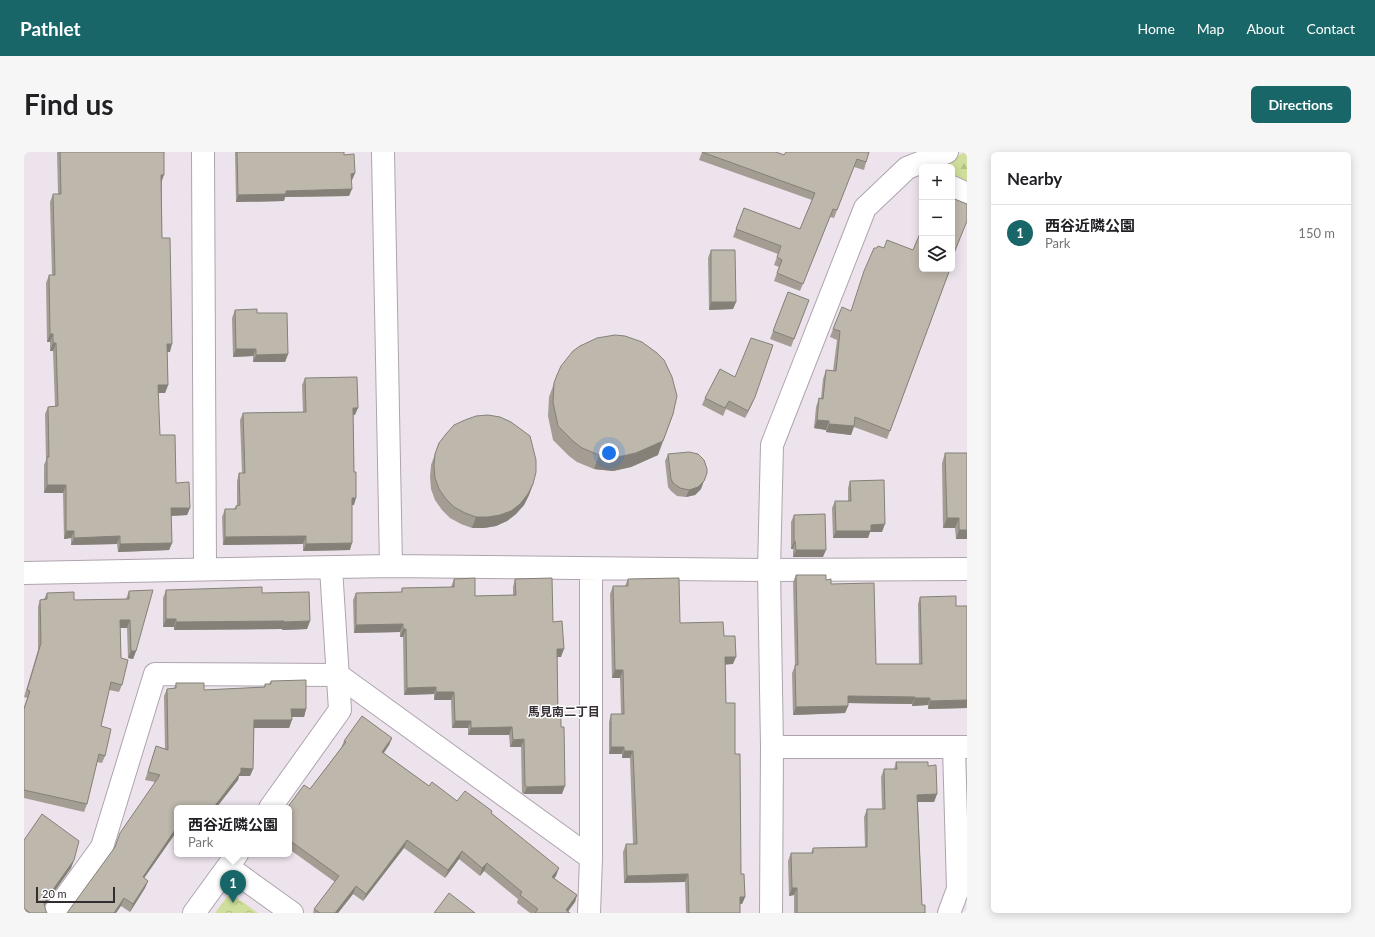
<!DOCTYPE html>
<html lang="en">
<head>
<meta charset="utf-8">
<style>
	body { margin:0; font-family:Lato,"Noto Sans JP",sans-serif; background:#f6f6f6; color:#202124 }
	.controls { position:absolute; right:12px; top:12px; display:grid; overflow:hidden; border-radius:6px; box-shadow:0 2px 10px #0003 }
	.controls button { width:36px; height:36px; display:grid; place-items:center; padding:0; border:0; border-bottom:1px solid #e0e0e0; background:#fff; color:#202124; font:20px sans-serif }
	.scale { position:absolute; left:12px; bottom:10px; width:79px; box-sizing:border-box; padding-left:4px; border:2px solid #312d31; border-top:0; font-size:11px; line-height:14px; white-space:nowrap; color:#312d31; -webkit-text-stroke:3px #fff; paint-order:stroke }
	.you { position:absolute; left:585px; top:301px; width:14px; height:14px; margin:-10px; border:3px solid #fff; border-radius:50%; background:#1a73e8; box-shadow:0 0 0 6px #1a73e833 }
	.badge { display:grid; place-items:center; width:26px; height:26px; border-radius:50%; background:#186668; color:#fff; font-size:13px; font-weight:700 }
	.pin { position:absolute; translate:-50% -33px; filter:drop-shadow(0 1px 2px #0008) }
	.pin::after { content:''; position:absolute; top:21px; width:14px; height:12px; background:inherit; clip-path:polygon(0 0,100% 0,50% 100%) }
	.popup { position:absolute; left:150px; top:653px; width:118px; height:52px; box-sizing:border-box; display:grid; place-content:center; border-radius:6px; background:#fff; filter:drop-shadow(0 1px 3px #0005); font-size:13px; white-space:nowrap; color:#757577 }
	.popup b { font-size:15px; color:#202124 }
	.popup::after { content:''; position:absolute; left:50%; top:100%; margin-left:-8px; border:8px solid transparent; border-top-color:#fff }
	.list { margin:0; padding:0; list-style:none }
	h2 { display:flex; justify-content:space-between; align-items:center; height:52px; margin:0; padding:0 16px; font-size:17px }
	h2 small { font-size:13px; font-weight:400; color:#757577 }
	.list li { display:grid; grid-template-columns:26px 1fr auto; gap:12px; align-items:center; box-sizing:border-box; height:56px; padding:0 16px; border-top:1px solid #e0e0e0 }
	.list b { display:block; font-size:15px; white-space:nowrap }
	.list p { margin:0; font-size:13px; white-space:nowrap; color:#757577 }
	.list em { font-size:13px; font-style:normal; color:#757577 }
	.icon { flex:none; width:22px; height:22px; fill:none; stroke:currentColor; stroke-width:2; stroke-linecap:round; stroke-linejoin:round }
	.map { position:relative; flex:none; width:943px; height:761px; overflow:hidden; border-radius:6px }
	header { display:flex; align-items:center; gap:24px; box-sizing:border-box; height:56px; padding:0 20px; background:#186668; color:#fff }
	header strong { font-size:19px }
	nav { display:flex; gap:22px; margin-inline-start:auto; font-size:14px }
	.intro { display:flex; align-items:center; justify-content:space-between; box-sizing:border-box; height:96px; padding:0 24px }
	h1 { margin:0; font-size:28px }
	.button { padding:10px 18px; border-radius:6px; background:#186668; color:#fff; font-size:14px; font-weight:700 }
	main { display:flex; gap:24px; padding:0 24px }
	aside { flex:1; background:#fff; border-radius:6px; box-shadow:0 2px 10px #0003 }
	.map>svg:first-child { display:block }
</style>
</head>
<body>
<header>
<strong>Pathlet</strong>
<nav><a>Home</a><a>Map</a><a>About</a><a>Contact</a></nav>
</header>
<div class="intro"><h1>Find us</h1><a class="button">Directions</a></div>
<main>
<div class="map">
<svg width="943" height="761" viewBox="0 0 943 761">
	<defs>
		<pattern id="forest-firs" width="22" height="20" patternUnits="userSpaceOnUse"><rect width="22" height="20" fill="#cfde9a"/><path d="M5 1l3.5 6h-7zM16 11l3.5 6h-7z" fill="#b2bf85"/></pattern>
		<pattern id="park-crowns" width="20" height="18" patternUnits="userSpaceOnUse"><rect width="20" height="18" fill="#cfde9a"/><path d="M2 6a3 3 0 1 1 6 0M12 15a3 3 0 1 1 6 0" fill="none" stroke="#b2bf85"/></pattern>
	</defs>
	<rect width="100%" height="100%" fill="#ede3ed"/>
	<!-- forest -->
	<path fill="url(#forest-firs)" d="M941,0H943V32L928,26V15H920L922,10Z"/>
	<!-- park -->
	<path fill="url(#park-crowns)" d="M206,741L234,761H191Z"/>
	<g fill="none" stroke-linecap="round" stroke-linejoin="round">
		<!-- minor casing -->
		<g stroke="#aea4ae" stroke-width="24">
			<path id="minor" d="M179,0L181,417
				M359,0L367,414
				M928,35L943,42
				M0,421L367,414L745,418L943,417
				M748,595H930
				M246,656L316,558L307,416
				M204,715L268,761
				M30,761L78,695L131,522L314,523L567,706
				M170,761L213,702
				M565,761L567,706V417
				M747,761L748,595L745,418L748,293L841,56L883,16L923,0
				M925,761L934,737L930,595H943"/>
		</g>
		<!-- minor -->
		<use href="#minor" stroke="#fff" stroke-width="22"/>
	</g>
	<!-- wall -->
	<path fill="#a39d94" d="M33,0H140L138,30V86L146,200H143L144,233L141,241H134L136,283L152,331L166,356L163,363L147,364L148,391L145,398L94,400L93,392L47,393V386L40,387L39,341H20V313L22,308L21,262L24,255L31,254L29,199H26V190H23L22,131L25,123H28L26,50L29,42H34Z
		M211,0H320V3L331,21L328,28H327L325,44L261,45L260,49L212,50Z
		M678,0H752L760,3L845,0L840,18L830,15L810,66L806,65L776,139L750,129L755,115L750,113L754,102L709,85L720,56L776,77L788,48L675,8Z
		M853,96H860L926,117L863,287L830,275L827,283L802,280V278L790,276L792,255L795,246H797L799,227L802,218L809,219L813,188L806,185L809,177L827,159Z
		M687,98L712,150L709,157L685,158L684,106Z
		M764,140L785,148L767,195L746,187Z
		M211,158L233,161L264,202L261,210H229V204L209,205L208,166Z
		M533,223L634,303L607,315L589,319L570,317L553,310L545,304L529,288L524,264L525,245Z
		M281,226L331,263H329L330,353H328L326,398L279,399V392L199,393L198,365L201,357H210L212,354L213,353V329L215,321H218L216,268L219,261L279,260L278,233Z
		M681,246L728,252L721,266L702,257L699,264L678,253Z
		M415,291L509,332L505,343L500,353L492,362L483,369L472,374L460,376H448L437,372L426,366L418,358L411,348L407,337L406,325L407,313Z
		M921,301H943V387H932L931,376H919L918,311Z
		M644,302L677,337L671,343L662,345L653,344L647,339L644,335L641,309Z
		M826,329L858,380H846L844,386H809L808,356L811,349H824V336Z
		M770,363L799,405H769V397H767V370Z
		M772,423L802,428L807,432L852,512H895L894,452L896,445L932,454H943V556L904,557V553L888,554V552L824,551V554L821,561L769,563L768,521L771,514L769,430Z
		M430,427L451,444L489,443V435L491,427L529,470L537,505H533L534,564L538,642H500L498,641L497,595H486L485,583H444V576H428L427,548H410V542L380,543L379,485H376V480L330,481L329,448L332,441L377,440L378,436L427,435Z
		M604,427L656,471L700,484L709,512H701L702,551L711,602L717,722L721,745L718,752H716V761H662L661,730L600,731L599,700L602,692H609L606,606H598V602H585V570L587,562H597L596,526H588L586,442L589,434H601Z
		M142,438L238,441L286,469L283,477L258,478V477L150,478V475H139V446Z
		M105,439L112,499L109,507L104,506L103,476H96L98,533L95,540L85,538L77,574L81,604L78,611L73,610L63,652L60,660L0,646V555L3,546L0,545L14,498V455L16,448L20,447L23,441L50,448L102,447Z
		M247,529L282,557L280,565H268L265,576H230L229,617L226,624H215L214,628L192,656H153V679L120,726L124,729L121,736L106,760L97,754L91,695L131,630L121,628L132,594L141,597L140,544L143,537H150L152,531L180,538L240,535L241,532H245Z
		M368,586L365,593L360,601L405,634L433,649L467,661L532,724L530,726L553,743L551,750L544,759L546,761H506L493,751L494,747L460,719L456,724L435,707L421,726L380,696L339,749L329,742L314,761H289L290,757L311,730L265,697V656L286,637L317,596L320,589Z
		M872,610L904,614L913,642L910,650H894L898,753L901,761H770V743L765,744L764,709L767,701H787L789,696L841,695L840,665L843,657H858L857,625L860,617H870Z
		M0,688L50,708L47,716L21,753L22,759L23,761H0Z"/>
	<!-- shaded-wall -->
	<path fill="#858078" d="M331,21L328,28L325,29L327,22Z
		M137,23H140L137,31Z
		M328,37L325,44L261,45L260,49L212,50L214,43L262,39Z
		M687,150H712L709,157L685,158Z
		M26,182H29L26,190H23Z
		M29,191H32L29,199H26Z
		M143,192H148L146,200H140Z
		M212,197H232L229,204L209,205Z
		M264,202L261,210H229L232,203Z
		M134,233H144L141,241H131Z
		M731,245L728,252L721,266L724,259Z
		M329,256H334L331,263H327Z
		M649,262L634,303L607,315L589,319L570,317L575,303Z
		M793,268L805,269L802,278L790,276Z
		M805,272L830,274L827,283L802,280Z
		M683,321L677,337L671,343L662,345L665,338Z
		M509,332L505,343L500,353L492,362L483,369L472,374L460,376H448L452,365Z
		M23,333H42L39,341H20Z
		M328,346H332L330,353H325Z
		M147,356H166L163,363L145,364Z
		M923,366H935L931,376H919Z
		M861,372L858,380H846L844,386H809L812,379L847,373Z
		M935,378H943V387H932Z
		M42,379H50L47,386L40,387Z
		M96,384L93,392L47,393L50,386Z
		M282,384L279,392L199,393L201,385Z
		M770,389H771L769,397H767Z
		M148,391L145,398L94,400L96,392Z
		M328,391L326,398L279,399L282,392Z
		M772,398H802L799,405H769Z
		M142,467H152L150,475H139Z
		M96,468H106L103,476H93Z
		M260,469L258,477L150,478L152,470Z
		M286,469L283,477L258,478L260,470Z
		M379,472L376,480L330,481L332,473Z
		M379,477H382L379,485H376Z
		M533,497H540L537,505H530Z
		M107,499H112L109,507L104,506Z
		M701,505H712L709,512L698,513Z
		M591,518H599L596,526H588Z
		M412,535L410,542L380,543L383,536Z
		M412,540H430L427,548H410Z
		M824,544L891,545L888,552L821,551Z
		M891,546H906L904,553L888,554Z
		M943,548V556L904,557L906,549Z
		M824,554L821,561L769,563L772,555Z
		M267,557H282L280,565H265Z
		M230,568H268L265,576H227Z
		M431,569H447L444,576H428Z
		M488,575L485,583H444L447,576Z
		M368,586L365,593L355,607L358,600Z
		M500,587L497,595H486L489,588Z
		M587,595H600L598,602H585Z
		M600,599H609L606,606H598Z
		M217,616L229,617L226,624H215L214,628L192,656H189Z
		M541,634L538,642H500L503,635Z
		M913,642L910,650H891L893,643Z
		M153,675V679L116,732L119,725Z
		M383,688L380,696L339,749L342,742Z
		M438,699L435,707L421,726L424,718Z
		M50,708L47,716L20,754L23,746Z
		M463,711L460,719L456,724L458,716Z
		M535,716L532,724L526,732L528,725Z
		M664,722L661,730L600,731L603,724Z
		M124,729L121,736L106,760L109,752Z
		M332,734L329,742L314,761H311Z
		M768,736H773L770,743L765,744Z
		M553,743L551,750L543,761L542,758Z
		M716,745H721L718,752H713Z
		M100,746L97,754L92,761H90Z"/>
	<!-- building -->
	<path fill="#beb7ac" stroke="#858078" d="M36,0H140V23H137L138,86H146L148,192H143L144,233H134L136,283H151L152,331L165,330L166,356H147L148,391L96,392V384L50,386V379H42V333H23V305H25L24,255L34,254L32,191H29V182H26L25,123H31L29,42H37Z
		M213,0H320V3L330,2L331,21L327,22L328,37L262,39V42L214,43Z
		M678,0H752L760,3L762,0H845L842,10L833,7L813,58L809,57L779,132L753,121L758,108L753,105L757,94L712,77L720,56L776,77L791,41Z
		M928,46L943,52V69L928,106Z
		M898,77V117H926L866,279L831,265L830,274L805,272V269L793,268L795,246L799,247L802,218L812,219L816,179L809,177L818,155L827,159L840,119L850,96H853L854,94L860,96L863,88L889,98Z
		M687,98H711L712,150H687Z
		M764,140L785,148L770,187L749,179Z
		M233,157V161H263L264,202L232,203V197H212L211,158Z
		M591,183L601,184L618,190L633,201L640,208L648,225L653,244L649,262L639,289L612,301L594,305L575,303L558,296L550,290L534,274L529,250L530,231L533,223L537,214L549,199L556,194L573,186Z
		M727,186L749,193L731,245L724,259L705,249L701,256L681,246L696,217L711,225Z
		M333,225L334,256H329L330,320H332V346H328V391L282,392V384L201,385V357H212V354L216,353L215,321H221L219,261L282,260L281,226Z
		M464,263L476,265L487,270L506,284L512,308V320L509,332L504,342L496,352L487,359L476,363L464,365H452L441,361L430,355L422,347L415,337L411,326L410,314L411,302L415,291L422,282L430,273L441,268L452,264Z
		M665,300L674,302L680,308L683,317V321L680,329L674,335L665,338L656,336L649,331L647,327L644,302Z
		M921,301H943V378H935V366H923Z
		M860,328L861,372L847,373V379H812L811,349H827L826,329Z
		M801,362L802,398H772L771,389H770V363Z
		M772,423H802V428L807,427V432L850,431L852,512H898L896,445L932,444V454H943V548L906,549V546H891V545L824,544V554L772,555L771,513H774Z
		M451,426V444L492,443L491,427L528,426L529,470L538,469L540,497H533L534,564H537V575H540L541,634L503,635L501,633L500,587L489,588L488,575L447,576V569H431L430,540H412V535L383,536L382,477H379V472L332,473V441L378,440V436L430,435V427Z
		M655,426L656,471L699,470L700,484H711L712,505H701L702,551H711V602H716L717,722H720L721,745H716V761H665L664,722L603,724L602,692H613L609,599H600V595H587V562H600L599,518H591L589,434H604V427Z
		M238,435V441L285,440L286,469L260,470V469L152,470V467H142V438Z
		M129,438L112,499H107L106,468H96L97,506L104,508L98,533L87,530L77,574L87,577L81,604L75,602L63,652L0,638V557L6,539L3,538L17,491L16,448L23,447V441L50,440V448L105,447V439Z
		M282,528V557H267L268,568H230L229,617L217,616V620L190,655L191,656H153V675L119,725L124,729L109,752L100,746L90,761H43L91,695L96,681L136,623L124,620L132,594L144,598L143,537L152,536V531H180V538L241,535V532H247V529Z
		M338,564L368,586L358,600L405,634L408,630L433,649L441,639L468,659L467,661L535,716L528,725L553,743L542,758L546,761H511L514,757L496,743L498,740L463,711L458,716L438,699L424,718L383,688L342,742L332,734L311,761H296L290,757L315,724L265,688V656H263L280,633L286,637L322,590L320,589Z
		M872,610H904V614L912,613L913,642L893,643L898,753H901V761H773V736H768L767,701H789V696L843,695V657H861L860,617H873Z
		M18,662L55,689L50,708L23,746L20,752L22,759L23,761H6L1,757H0V688Z
		M425,741L451,761H410Z"/>
	<g text-anchor="middle" stroke-width="3" stroke-linejoin="round" paint-order="stroke">
		<!-- neighbourhood labels -->
		<g font-size="12" font-weight="bold" fill="#362f36" stroke="#fff">
			<text x="540" y="564">馬見南二丁目</text>
		</g>
	</g>
</svg>
<div class="controls">
<button>+</button>
<button>−</button>
<button><svg class="icon" aria-label="layers" viewBox="0 0 24 24"><path d="M12 4l9 5-9 5-9-5zM3 14l9 5 9-5"/></svg></button>
</div>
<div class="scale">20 m</div>
<div class="you"></div>
<div class="pin badge" style="left:209px;top:751px">1</div>
<div class="popup"><b>西谷近隣公園</b>Park</div>
</div>
<aside>
<h2>Nearby<small></small></h2>
<ul class="list">
<li><span class="badge">1</span><div><b>西谷近隣公園</b><p>Park</p></div><em>150 m</em></li>
</ul>
</aside>
</main>
</body>
</html>
